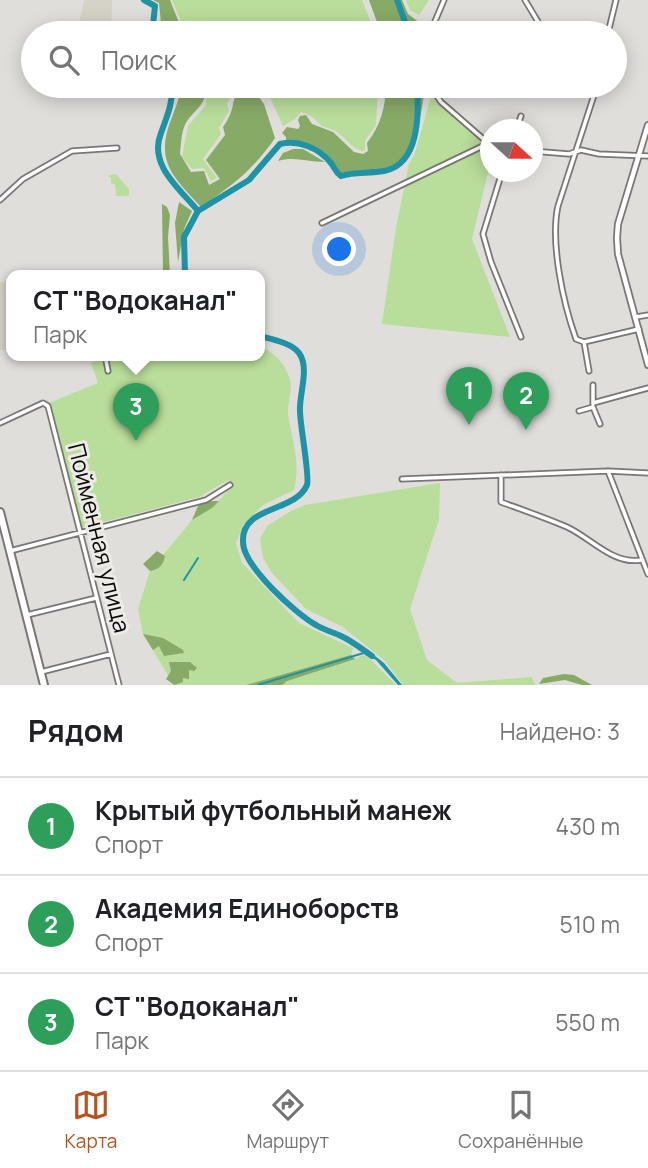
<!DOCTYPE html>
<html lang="ru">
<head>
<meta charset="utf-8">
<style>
	body { margin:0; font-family:Manrope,sans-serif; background:#f2f2f2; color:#202124 }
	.compass { position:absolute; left:480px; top:119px; width:63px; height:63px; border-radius:50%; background:#fff; box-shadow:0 4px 18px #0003; rotate:111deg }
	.you { position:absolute; left:340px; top:250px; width:24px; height:24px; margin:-18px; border:5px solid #fff; border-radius:50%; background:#1a73e8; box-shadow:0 0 0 10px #1a73e833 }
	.badge { display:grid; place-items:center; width:46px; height:46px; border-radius:50%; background:#b7531f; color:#fff; font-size:23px; font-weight:700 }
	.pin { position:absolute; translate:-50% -58px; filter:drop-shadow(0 2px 4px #0008) }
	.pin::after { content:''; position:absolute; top:37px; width:24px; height:21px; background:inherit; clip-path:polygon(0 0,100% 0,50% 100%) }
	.popup { position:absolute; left:6px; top:270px; width:259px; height:91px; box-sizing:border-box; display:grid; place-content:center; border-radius:14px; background:#fff; filter:drop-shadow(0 2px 5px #0005); font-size:23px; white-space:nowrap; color:#757577 }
	.popup b { font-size:26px; color:#202124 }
	.popup::after { content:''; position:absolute; left:50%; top:100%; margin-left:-14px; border:14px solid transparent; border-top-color:#fff }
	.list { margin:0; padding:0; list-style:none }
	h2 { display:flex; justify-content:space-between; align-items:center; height:91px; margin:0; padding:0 28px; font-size:30px }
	h2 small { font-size:23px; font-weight:400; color:#757577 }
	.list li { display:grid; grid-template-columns:46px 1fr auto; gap:21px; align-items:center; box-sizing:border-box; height:98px; padding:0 28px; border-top:2px solid #e0e0e0 }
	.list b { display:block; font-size:26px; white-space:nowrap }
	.list p { margin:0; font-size:23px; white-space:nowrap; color:#757577 }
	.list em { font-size:23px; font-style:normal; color:#757577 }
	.icon { flex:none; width:38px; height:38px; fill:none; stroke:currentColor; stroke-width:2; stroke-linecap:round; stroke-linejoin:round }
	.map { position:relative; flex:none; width:648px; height:685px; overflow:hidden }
	.search { position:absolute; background:#fff; box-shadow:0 4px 18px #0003; left:21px; right:21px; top:21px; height:77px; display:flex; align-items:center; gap:18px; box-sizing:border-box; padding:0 24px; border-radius:38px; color:#757577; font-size:26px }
	.sheet { height:385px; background:#fff }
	nav { display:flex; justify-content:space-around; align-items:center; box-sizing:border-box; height:98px; border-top:2px solid #e0e0e0; background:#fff; font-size:19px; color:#757577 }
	nav a { display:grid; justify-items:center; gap:4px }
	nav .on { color:#b7531f }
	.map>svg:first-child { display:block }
</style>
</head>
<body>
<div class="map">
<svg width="648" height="685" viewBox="0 0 648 685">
	<rect width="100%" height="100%" fill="#dfdeda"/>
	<!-- built -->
	<path fill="#d5d2c7" d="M84,0H112L111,33H77Z
		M12,281V350H0V282Z"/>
	<!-- green -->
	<path fill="#b9dd9a" d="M172,0H362L375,33H186Z
		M406,0H429L419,15L410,10Z
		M207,86H236L227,104L229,111L219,128L221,134L203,159L217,178L211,181L204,168L192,169L182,157L188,126L206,105Z
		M256,86H378L376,125L365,141V150L362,151L355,148L336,131L322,126L311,116L301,112L295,119L283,126L270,97Z
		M431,96L490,146V164L472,239L510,337L382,324L396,228L409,164L415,153Z
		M116,174L129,189V196H116L115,184H111V177H108L110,175Z
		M260,346C273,352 285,363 289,377C294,388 287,402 288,414C292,441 301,463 294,490L263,505L243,525L236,543L242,563L299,623L353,648L351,655L355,659L363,655L369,658L396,685H174L143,634L138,609L150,571L192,520L212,508L233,485L228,480L199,497L81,528L49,403L98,383L91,363L108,355H260Z
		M440,483L439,519L410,609L427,660L457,683L532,677L535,685H403L385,661L343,627L306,609L272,573L263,558L260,539L267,526L289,512L305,505Z"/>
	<!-- forest -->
	<path fill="#87aa67" d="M153,0H170L183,33H162L159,3Z
		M369,0H402L408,14L420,23L419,29L412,33H381Z
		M179,86H204C210,104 191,111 185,125C181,133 181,146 180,154L191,172L204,171L209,185L220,179L206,160L225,135L223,127C235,110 231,105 238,87L251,86L264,104L275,138C252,171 233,185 201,207C173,176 154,162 172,117C176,106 181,97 179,86Z
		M386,86H425C422,111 416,164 384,171C369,174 355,171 341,176C335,172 334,167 330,162C319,150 302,141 286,143V137L282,133L287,127L298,129L300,126L298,120L300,116L306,115L312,124L333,132L354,152L363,154L368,151L367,143C381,125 385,108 386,86Z
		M293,149H303L325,162C307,162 294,156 278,161L283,153Z
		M179,202L192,211L184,229L178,262L175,223Z
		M162,204L167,207L170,215L168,237L170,275H163Z
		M206,501H219L212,508L192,520L198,506Z
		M157,551L165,556C163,566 159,569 150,571L143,564Z
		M143,634L163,638L183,650L184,653L164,656L159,646L153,650Z
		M351,655L355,659L287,681L282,685H246Z
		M169,662H190L197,668L194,671L189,670V679L183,678V682L174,685L166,679L171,671Z
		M564,674L574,675L592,685H582L565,680L539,684L543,678Z"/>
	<!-- water -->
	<path fill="#1f93a6" d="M370,652L384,663L402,685H398L376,660L365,654Z"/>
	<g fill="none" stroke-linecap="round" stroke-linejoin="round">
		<!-- stream -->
		<path stroke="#1f93a6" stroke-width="2" d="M184,580L198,558
			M258,685L367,652"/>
		<!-- river -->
		<path stroke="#1f93a6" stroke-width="6" d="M144,0L155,6L153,25L156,33
			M397,0L409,33
			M172,86C173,103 167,116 161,133C148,165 180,189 198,211
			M185,275L184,237L198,211L249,180L280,144C298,140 318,147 331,163C335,168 335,172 341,176C355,171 369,174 384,171C420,164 419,113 417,86
			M260,336C271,339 292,343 299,353C310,368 299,394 300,411C300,425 310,477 307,485C295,513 241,505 243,542C243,566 296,614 316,625C324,630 333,632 341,636C352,641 362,649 372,656"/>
		<!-- minor casing -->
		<g stroke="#787774" stroke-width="7">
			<path id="minor" d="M525,0L540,25V33
				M430,33L444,0
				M608,33L616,0
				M430,86L441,102L488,143
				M597,86L558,206C550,242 563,303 576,339L584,342L639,329
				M516,130L521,116
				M532,151L569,154L581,150L599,154L648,156
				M502,172L483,234L491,262L521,337
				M0,200L23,179L72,151L117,148
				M322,223L489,143
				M636,317L648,315
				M584,342L589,371
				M105,355L108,371
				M593,385V404
				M593,403L648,388
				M579,411L593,407L600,424
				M0,423L43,403L48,406L119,685
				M608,471L648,574
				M501,475V502C523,510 546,518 567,527C591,538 613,565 641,560
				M402,479L608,471L648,473
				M10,551L206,500L230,485
				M27,615L96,598
				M41,672L111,654"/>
		</g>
		<!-- tertiary casing -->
		<g stroke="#787774" stroke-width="8">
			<path id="tertiary" d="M648,125L618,224L617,238L618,254L648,365"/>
		</g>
		<!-- primary casing -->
		<g stroke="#787774" stroke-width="10">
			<path id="primary" d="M0,512L44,685"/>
		</g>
		<!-- minor -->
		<use href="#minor" stroke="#fff" stroke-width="3.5"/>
		<!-- tertiary -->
		<use href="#tertiary" stroke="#fff" stroke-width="4.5"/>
		<!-- primary -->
		<use href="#primary" stroke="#fff" stroke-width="6"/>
	</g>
	<g text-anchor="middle" stroke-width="6" stroke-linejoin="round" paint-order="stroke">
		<!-- street labels -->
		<g font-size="23" fill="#0c0b0a" stroke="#ecebe7">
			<text transform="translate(99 538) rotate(76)" y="8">Пойменная улица</text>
		</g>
	</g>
</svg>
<svg class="compass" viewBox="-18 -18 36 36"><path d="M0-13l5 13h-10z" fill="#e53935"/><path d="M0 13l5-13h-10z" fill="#757577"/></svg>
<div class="you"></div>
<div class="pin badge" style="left:469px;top:425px;background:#2e9e5b">1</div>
<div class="pin badge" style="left:526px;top:430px;background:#2e9e5b">2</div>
<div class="pin badge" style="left:136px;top:441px;background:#2e9e5b">3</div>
<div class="popup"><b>СТ &quot;Водоканал&quot;</b>Парк</div>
<div class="search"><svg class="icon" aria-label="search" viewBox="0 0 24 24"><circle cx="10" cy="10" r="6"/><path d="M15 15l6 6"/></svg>Поиск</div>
</div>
<section class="sheet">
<h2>Рядом<small>Найдено: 3</small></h2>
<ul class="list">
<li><span class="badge" style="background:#2e9e5b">1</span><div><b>Крытый футбольный манеж</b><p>Спорт</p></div><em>430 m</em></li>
<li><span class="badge" style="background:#2e9e5b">2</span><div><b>Академия Единоборств</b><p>Спорт</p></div><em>510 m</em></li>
<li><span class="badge" style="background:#2e9e5b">3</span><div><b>СТ &quot;Водоканал&quot;</b><p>Парк</p></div><em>550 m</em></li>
</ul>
</section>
<nav>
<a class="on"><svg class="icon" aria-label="map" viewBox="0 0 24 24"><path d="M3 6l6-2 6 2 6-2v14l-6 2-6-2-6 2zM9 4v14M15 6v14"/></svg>Карта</a>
<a><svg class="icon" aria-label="directions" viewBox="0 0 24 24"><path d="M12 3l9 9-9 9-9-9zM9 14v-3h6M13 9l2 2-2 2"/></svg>Маршрут</a>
<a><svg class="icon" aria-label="saved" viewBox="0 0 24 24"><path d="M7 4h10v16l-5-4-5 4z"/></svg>Сохранённые</a>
</nav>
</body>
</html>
